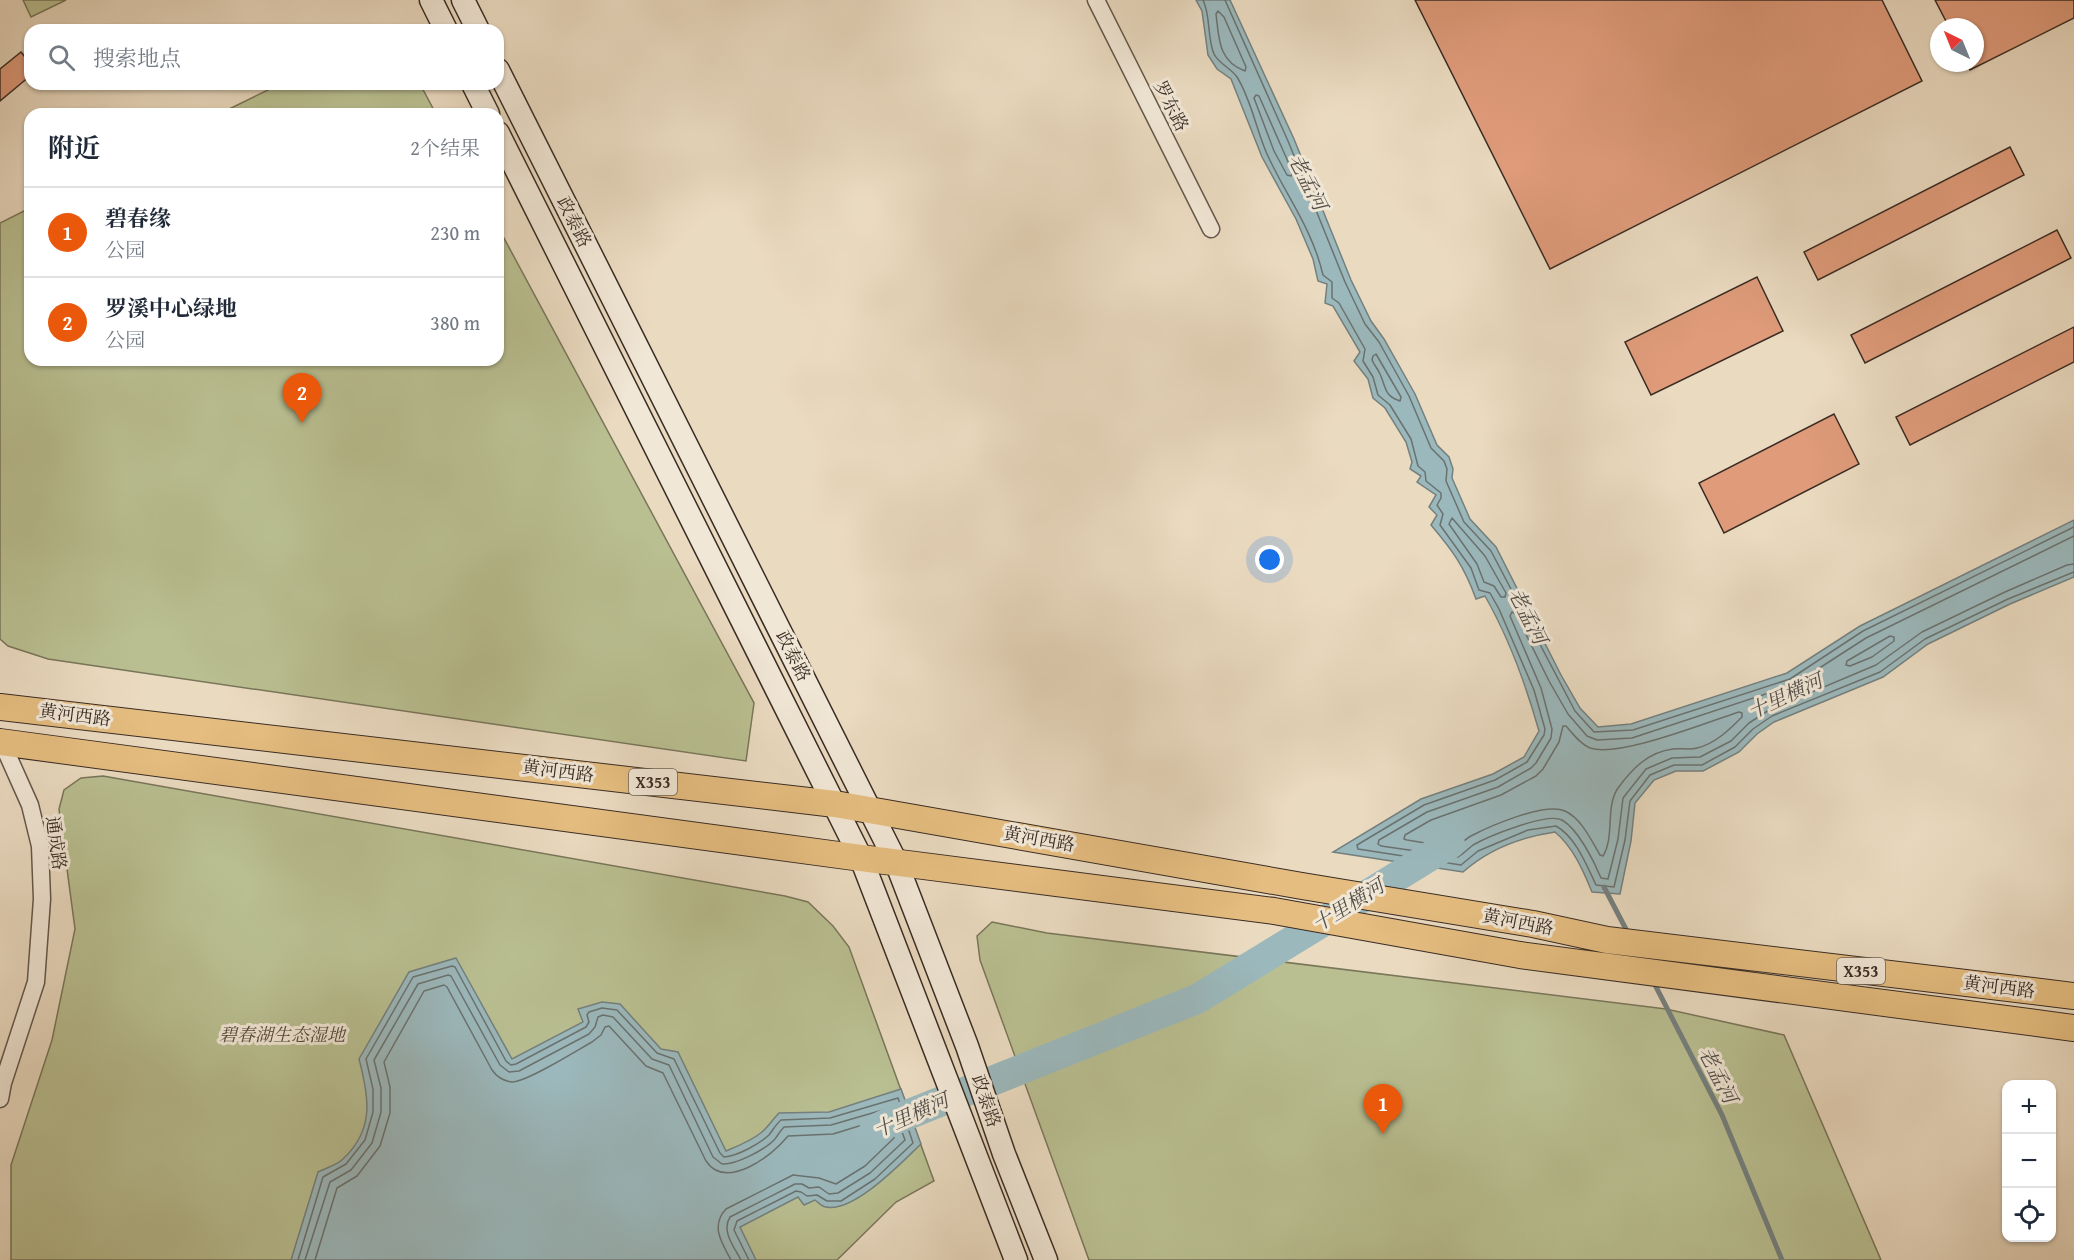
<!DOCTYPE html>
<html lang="zh">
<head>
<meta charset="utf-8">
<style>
	body { margin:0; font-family:"Gentium Book Plus","Noto Serif SC",serif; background:#f6f6f7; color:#1f2937 }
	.controls { position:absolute; right:18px; bottom:18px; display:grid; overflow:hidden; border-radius:12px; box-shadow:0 2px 4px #0004 }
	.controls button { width:54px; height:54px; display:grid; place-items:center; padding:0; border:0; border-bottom:2px solid #e0e1e3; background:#fff; color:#1f2937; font:30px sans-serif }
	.compass { position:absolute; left:1930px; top:18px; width:54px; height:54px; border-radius:50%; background:#fff; box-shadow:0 2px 4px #0004; rotate:317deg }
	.you { position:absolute; left:1270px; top:560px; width:21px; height:21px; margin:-15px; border:4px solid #fff; border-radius:50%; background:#1a73e8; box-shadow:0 0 0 9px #1a73e833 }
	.badge { display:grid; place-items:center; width:39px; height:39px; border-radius:50%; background:#ea580c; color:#fff; font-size:20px; font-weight:700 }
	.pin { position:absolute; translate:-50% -50px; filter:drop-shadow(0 2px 3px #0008) }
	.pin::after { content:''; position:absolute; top:32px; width:21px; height:18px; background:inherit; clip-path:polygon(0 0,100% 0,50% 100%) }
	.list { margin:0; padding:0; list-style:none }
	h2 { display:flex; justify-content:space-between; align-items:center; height:78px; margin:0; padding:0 24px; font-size:26px }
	h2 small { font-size:20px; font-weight:400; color:#747a83 }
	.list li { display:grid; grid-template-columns:39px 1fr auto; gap:18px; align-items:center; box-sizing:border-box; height:90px; padding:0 24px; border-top:2px solid #e0e1e3 }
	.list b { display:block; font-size:22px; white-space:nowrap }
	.list p { margin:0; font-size:20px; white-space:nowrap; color:#747a83 }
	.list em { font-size:20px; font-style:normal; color:#747a83 }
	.icon { flex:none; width:33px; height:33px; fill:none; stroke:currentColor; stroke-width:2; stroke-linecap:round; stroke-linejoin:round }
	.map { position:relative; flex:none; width:2074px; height:1260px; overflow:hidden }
	.search { position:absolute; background:#fff; box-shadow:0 2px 4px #0004; left:24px; top:24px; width:480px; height:66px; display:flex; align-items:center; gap:15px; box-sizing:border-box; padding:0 21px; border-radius:18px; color:#747a83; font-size:22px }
	.panel { position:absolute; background:#fff; box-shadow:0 2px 4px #0004; left:24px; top:108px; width:480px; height:258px; border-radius:18px }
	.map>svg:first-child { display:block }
</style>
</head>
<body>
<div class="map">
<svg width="2074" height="1260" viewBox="0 0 2074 1260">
	<rect width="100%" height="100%" fill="#eadac0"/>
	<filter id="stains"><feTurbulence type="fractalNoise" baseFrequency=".00333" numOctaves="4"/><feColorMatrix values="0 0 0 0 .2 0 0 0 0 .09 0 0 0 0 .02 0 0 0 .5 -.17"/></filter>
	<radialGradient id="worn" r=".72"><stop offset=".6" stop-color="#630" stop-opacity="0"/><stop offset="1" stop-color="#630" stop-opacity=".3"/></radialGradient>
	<!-- green -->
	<path fill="#b9bf91" stroke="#79765a" stroke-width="1.5" d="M23,0H66L31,17Z
		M280,84H420L436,114H219Z
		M30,208V360H498V227L754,703L746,761L48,659L8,646L0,639V223Z
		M103,776L785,896L808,902L833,926L849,947L934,1181L896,1202L837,1260H11V1165L52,1040L75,929L59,809L64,790L81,778Z
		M992,922L1047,933L1666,1009L1784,1035L1881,1260H1089L980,960L977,936Z"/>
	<!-- water -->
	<path fill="#9bb8bc" stroke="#74807f" stroke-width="1.5" d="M1196,0H1230L1294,139L1351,280L1371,321L1384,339L1415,394L1437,445L1449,457L1453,469L1452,478L1470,519L1496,547L1561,675L1580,708L1598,727L1631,724L1787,673L1860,626L2074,520V577L2010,604L1928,644L1883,677L1774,722L1757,734L1739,752L1703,771H1676L1654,780L1635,803L1631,841L1620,894L1592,892C1583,870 1573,847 1555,832C1521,837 1489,849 1463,872L1333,852L1421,799L1493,774L1524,757L1539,731C1526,685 1509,638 1485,596L1476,599C1464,566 1453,551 1431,525L1437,515L1429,507L1436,495L1417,482L1421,476L1410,469L1412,462L1406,442L1385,408L1373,398L1368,379L1354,361L1360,352L1333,306L1325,303L1327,284L1318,281L1313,259L1296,219L1262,157L1231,79L1217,69L1208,55L1202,11Z
		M456,958L512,1059L583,1022L578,1009L602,1002L620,1004L661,1049L678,1052L726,1151C738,1146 751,1141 762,1132C768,1127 773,1119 779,1113L829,1112L901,1089L921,1144C902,1162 854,1213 826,1207C822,1207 818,1202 815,1200L804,1205L798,1197L740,1227L756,1260H291L318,1172C326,1168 337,1165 343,1159C375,1129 369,1097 359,1059L409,972Z"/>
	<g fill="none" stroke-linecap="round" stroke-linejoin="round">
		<!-- shore -->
		<path stroke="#6a7270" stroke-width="1.5" d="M1203,0C1211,17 1207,38 1214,54C1219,64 1231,68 1237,77C1251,99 1256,129 1267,154C1286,196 1312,228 1323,275L1332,282V298L1339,303L1365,349L1363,361L1373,377L1378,395L1390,405L1411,439L1418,466L1425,472L1426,481L1441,493V498L1437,505L1443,514L1440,525L1471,568L1479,590L1490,593L1499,609L1534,690L1545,729L1544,735L1527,762L1495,780L1424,805L1357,845L1358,849L1461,865L1478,851L1528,830L1556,826C1576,837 1587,866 1596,885L1614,887L1625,840L1630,801L1650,775L1674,765H1702L1735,747L1753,729L1772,716L1880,672L1925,639L2008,599L2074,572
			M1225,0L1288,141L1345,282L1365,324L1379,342L1409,396L1431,448L1444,461L1447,469L1446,481L1464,522L1491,551L1575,711L1594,732L1633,730L1790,679L1863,631L2074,527
			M1218,11L1224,17L1246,67L1245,71C1218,61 1219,38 1216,14Z
			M1256,95L1259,96L1293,173L1291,176L1287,175L1274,151L1254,98Z
			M1376,354L1401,397L1400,401C1384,396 1386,387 1380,374C1378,369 1374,365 1372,360L1373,356Z
			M1452,518L1485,556L1506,593L1505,597H1501L1494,586L1484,582L1477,564L1449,524Z
			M2074,536L1866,638L1793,685L1632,738L1597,740L1587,736L1568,714L1549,681L1516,614L1512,612L1510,616L1541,688L1552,729L1551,738L1536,763L1531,768L1498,787L1427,812L1379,840L1378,844L1381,846L1458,857C1463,854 1468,849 1473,845C1487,837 1547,812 1562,820C1578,829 1594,861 1601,878L1608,879L1618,839L1623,798L1646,769L1672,758L1700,757L1731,741L1749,723L1769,710L1876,665L1922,632L2005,592L2067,565L2074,564
			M1890,636L1894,637V641L1872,657L1850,666L1846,665L1847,661Z
			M1739,712L1742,713V717C1730,729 1715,744 1697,748C1690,750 1681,748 1673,749C1648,752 1632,769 1618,788C1605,807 1615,836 1603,856L1600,855C1591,840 1582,819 1565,811C1545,802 1490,826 1471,836C1465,839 1461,844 1456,848L1407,840L1404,839L1405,835L1431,820L1501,795L1536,776L1543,769L1559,742L1563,726H1566C1573,734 1580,744 1590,748C1619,758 1707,722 1739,712Z
			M298,1260L323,1177L346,1164L365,1140L373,1112V1089L366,1059L413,977L452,966L455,967L506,1061L511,1065L516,1064L586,1027L589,1022L587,1015L589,1012L602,1008L617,1010L657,1053L674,1059L720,1153L724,1157C738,1156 759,1144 769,1135C773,1130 776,1124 781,1120L830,1118L898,1098L913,1143L875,1179L841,1201H827L817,1195L807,1196L801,1192L796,1191L737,1221L734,1230L749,1260
			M305,1260L330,1182L351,1170L372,1143L381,1112V1088L374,1060L418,984L448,975L451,976L500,1065L509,1072L519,1071L589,1034L595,1027L598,1017L603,1015L613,1017L652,1059L669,1065L713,1157L722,1164C736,1165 766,1149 775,1139C778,1135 780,1131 784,1127L831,1125L893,1107L905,1140L870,1173L838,1193L829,1194L819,1187L809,1188L802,1184H795L730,1217C721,1231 734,1247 741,1260
			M315,1260L337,1188L357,1176L380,1146L390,1113V1087L384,1062L424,991L444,985L447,987L492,1070C497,1077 503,1081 512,1082C527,1082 576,1051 592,1042L601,1035L605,1027L609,1026L646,1066L663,1073L706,1161C726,1191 772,1156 788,1136L833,1134L885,1118H888L894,1138L865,1166L836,1184L819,1178L793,1175L726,1209C710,1226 722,1243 731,1260"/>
		<!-- stream -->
		<path stroke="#74807f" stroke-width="5" d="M1604,887L1629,935
			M1653,981L1722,1115L1782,1260"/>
		<!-- river -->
		<path stroke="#9bb8bc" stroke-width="30" d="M874,1130L892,1121L1197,999L1450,844"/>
	</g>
	<!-- building -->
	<path fill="#df9b7a" stroke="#392c24" stroke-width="1.5" d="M1415,0H1882L1922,81L1550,269Z
		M1935,0H2074V18L1970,70L1967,63H1975V27H1949Z
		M21,52L30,63V76L0,101V69Z
		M2010,147L2024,175L1818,280L1804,252Z
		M2057,230L2071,258L1865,363L1851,335Z
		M1757,277L1783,331L1651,395L1625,342Z
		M2074,327V362L1910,445L1896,417Z
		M1834,414L1859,464L1724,533L1699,483Z"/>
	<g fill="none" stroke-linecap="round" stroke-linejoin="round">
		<!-- minor casing -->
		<g stroke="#65584b" stroke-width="19">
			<path id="minor" d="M1096,0L1211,229
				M0,738L30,805L40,846L42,899L36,982L3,1083L0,1099"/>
		</g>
		<!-- secondary casing -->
		<g stroke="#392c24" stroke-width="25">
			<path id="secondary" d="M431,0L446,30
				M463,0L478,30
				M498,70L896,862L967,1046L1004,1154L1046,1260
				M473,84L488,114
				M498,133L861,858L1016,1260"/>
		</g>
		<!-- primary casing -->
		<g stroke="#392c24" stroke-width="28">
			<path id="primary" d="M0,707L835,804L1302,886L1533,924L1607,940L2074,996
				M0,742L861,858L1274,911L1520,955L2074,1028"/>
		</g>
		<!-- minor -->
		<use href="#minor" stroke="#f1e7d6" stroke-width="16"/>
		<!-- secondary -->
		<use href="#secondary" stroke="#f1e7d6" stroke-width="22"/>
		<!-- primary -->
		<use href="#primary" stroke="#e5bd80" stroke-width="26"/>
	</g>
	<g text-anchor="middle" stroke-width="6" stroke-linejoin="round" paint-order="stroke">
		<!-- shield labels -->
		<g fill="#f1e7d6" stroke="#706459" stroke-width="1.5">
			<rect x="629" y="769" width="48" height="26" rx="4.5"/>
			<rect x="1837" y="958" width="48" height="26" rx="4.5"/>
		</g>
		<g font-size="16" font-weight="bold" fill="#392c24">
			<text x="653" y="788">X353</text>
			<text x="1861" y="977">X353</text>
		</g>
		<!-- street labels -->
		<g font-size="18" fill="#392c24" stroke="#f1e7d6">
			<text transform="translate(1171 106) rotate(63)" y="6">罗东路</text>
			<text transform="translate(574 222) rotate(63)" y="6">政泰路</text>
			<text transform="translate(793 656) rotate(63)" y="6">政泰路</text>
			<text transform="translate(75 715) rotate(7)" y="6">黄河西路</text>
			<text transform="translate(558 771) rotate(7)" y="6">黄河西路</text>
			<text transform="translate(1039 839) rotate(10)" y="6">黄河西路</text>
			<text transform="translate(56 843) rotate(82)" y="6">通成路</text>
			<text transform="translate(1518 922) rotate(11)" y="6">黄河西路</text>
			<text transform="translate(1999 987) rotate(7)" y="6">黄河西路</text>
			<text transform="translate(986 1101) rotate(71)" y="6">政泰路</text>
		</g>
		<!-- park labels -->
		<g font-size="18" font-style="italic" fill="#53493a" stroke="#f1e7d6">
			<text x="282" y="1041">碧春湖生态湿地</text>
		</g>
		<!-- water labels -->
		<g font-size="20" font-style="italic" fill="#524f4a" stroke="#f1e7d6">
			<text transform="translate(1308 182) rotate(63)" y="7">老孟河</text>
			<text transform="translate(1528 616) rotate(63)" y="7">老孟河</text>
			<text transform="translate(1785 696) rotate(-25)" y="7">十里横河</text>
			<text transform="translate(1348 905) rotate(-32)" y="7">十里横河</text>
			<text transform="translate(1718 1075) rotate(63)" y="7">老孟河</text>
			<text transform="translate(911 1115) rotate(-24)" y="7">十里横河</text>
		</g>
	</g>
	<rect width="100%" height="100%" filter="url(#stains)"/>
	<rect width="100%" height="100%" fill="url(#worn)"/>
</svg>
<div class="controls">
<button>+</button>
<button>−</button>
<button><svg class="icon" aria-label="locate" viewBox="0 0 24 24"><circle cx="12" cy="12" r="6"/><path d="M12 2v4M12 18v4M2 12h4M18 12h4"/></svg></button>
</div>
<svg class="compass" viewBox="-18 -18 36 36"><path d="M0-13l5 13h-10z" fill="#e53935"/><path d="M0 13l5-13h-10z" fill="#747a83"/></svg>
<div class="you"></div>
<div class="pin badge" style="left:1383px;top:1134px">1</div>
<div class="pin badge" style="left:302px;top:423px">2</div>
<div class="search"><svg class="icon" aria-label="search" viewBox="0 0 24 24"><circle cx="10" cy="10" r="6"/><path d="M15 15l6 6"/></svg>搜索地点</div>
<section class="panel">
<h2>附近<small>2个结果</small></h2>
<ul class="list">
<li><span class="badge">1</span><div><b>碧春缘</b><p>公园</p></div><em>230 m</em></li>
<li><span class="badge">2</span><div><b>罗溪中心绿地</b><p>公园</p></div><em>380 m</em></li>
</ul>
</section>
</div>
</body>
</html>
